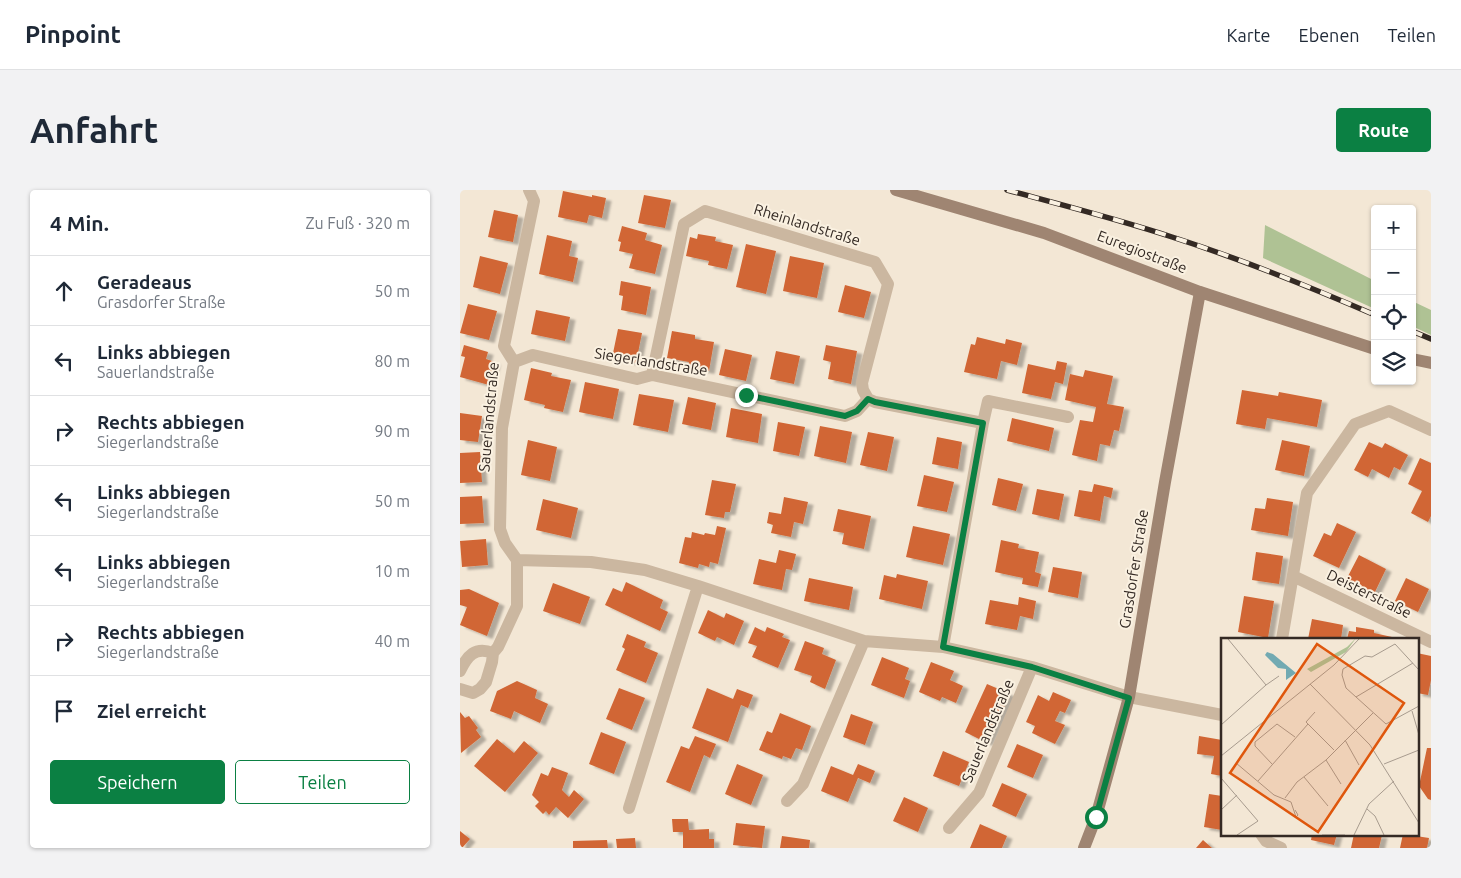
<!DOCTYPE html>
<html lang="de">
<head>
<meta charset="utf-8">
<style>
	body { margin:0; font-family:Ubuntu,sans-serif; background:#f2f2f3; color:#1f2937 }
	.controls { position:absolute; right:15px; top:15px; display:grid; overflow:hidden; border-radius:5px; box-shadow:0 1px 4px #0004 }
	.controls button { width:45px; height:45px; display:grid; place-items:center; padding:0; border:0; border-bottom:1px solid #e0e1e3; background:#fff; color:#1f2937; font:25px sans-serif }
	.stop { position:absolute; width:15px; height:15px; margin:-11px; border:4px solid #0b8043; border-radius:50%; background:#fff }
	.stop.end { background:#0b8043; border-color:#fff; box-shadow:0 1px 5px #0008 }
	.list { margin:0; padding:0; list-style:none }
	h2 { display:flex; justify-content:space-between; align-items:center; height:65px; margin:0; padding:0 20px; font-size:21px }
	h2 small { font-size:16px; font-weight:400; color:#747a83 }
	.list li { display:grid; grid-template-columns:32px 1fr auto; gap:15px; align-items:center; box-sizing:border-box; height:70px; padding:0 20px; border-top:1px solid #e0e1e3 }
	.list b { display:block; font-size:19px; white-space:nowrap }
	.list p { margin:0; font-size:16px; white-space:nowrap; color:#747a83 }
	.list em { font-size:16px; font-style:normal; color:#747a83 }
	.actions { display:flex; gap:10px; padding:15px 20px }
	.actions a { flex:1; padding:11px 0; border:1px solid #0b8043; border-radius:5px; text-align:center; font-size:18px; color:#0b8043 }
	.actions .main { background:#0b8043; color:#fff }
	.icon { flex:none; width:28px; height:28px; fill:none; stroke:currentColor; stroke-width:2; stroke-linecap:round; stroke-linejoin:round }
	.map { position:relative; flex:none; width:971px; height:658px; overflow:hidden; border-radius:5px }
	header { display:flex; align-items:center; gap:30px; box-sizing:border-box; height:70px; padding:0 25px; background:#fff; border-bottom:1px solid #e0e1e3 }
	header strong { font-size:24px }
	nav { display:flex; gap:28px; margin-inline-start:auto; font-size:18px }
	.intro { display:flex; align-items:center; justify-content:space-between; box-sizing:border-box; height:120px; padding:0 30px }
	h1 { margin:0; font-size:35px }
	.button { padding:12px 22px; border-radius:5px; background:#0b8043; color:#fff; font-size:18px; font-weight:700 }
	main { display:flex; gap:30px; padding:0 30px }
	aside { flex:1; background:#fff; border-radius:5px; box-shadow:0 1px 4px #0004 }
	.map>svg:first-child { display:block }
</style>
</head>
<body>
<header>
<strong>Pinpoint</strong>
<nav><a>Karte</a><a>Ebenen</a><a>Teilen</a></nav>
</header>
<div class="intro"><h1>Anfahrt</h1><a class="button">Route</a></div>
<main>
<aside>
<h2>4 Min.<small>Zu Fuß · 320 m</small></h2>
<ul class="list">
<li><svg class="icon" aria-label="ahead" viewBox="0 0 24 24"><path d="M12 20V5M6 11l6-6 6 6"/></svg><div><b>Geradeaus</b><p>Grasdorfer Straße</p></div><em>50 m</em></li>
<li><svg class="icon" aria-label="left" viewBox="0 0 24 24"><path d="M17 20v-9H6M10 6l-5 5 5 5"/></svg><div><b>Links abbiegen</b><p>Sauerlandstraße</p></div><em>80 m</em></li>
<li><svg class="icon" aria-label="right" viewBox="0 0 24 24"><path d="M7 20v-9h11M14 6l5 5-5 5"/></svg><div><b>Rechts abbiegen</b><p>Siegerlandstraße</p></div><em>90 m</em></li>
<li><svg class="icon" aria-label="left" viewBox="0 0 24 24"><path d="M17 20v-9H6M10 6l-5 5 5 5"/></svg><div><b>Links abbiegen</b><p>Siegerlandstraße</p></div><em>50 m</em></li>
<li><svg class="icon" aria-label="left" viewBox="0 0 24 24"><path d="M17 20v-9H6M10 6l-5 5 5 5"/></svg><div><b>Links abbiegen</b><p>Siegerlandstraße</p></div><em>10 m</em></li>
<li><svg class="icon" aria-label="right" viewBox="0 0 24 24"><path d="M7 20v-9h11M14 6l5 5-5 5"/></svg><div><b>Rechts abbiegen</b><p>Siegerlandstraße</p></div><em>40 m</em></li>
<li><svg class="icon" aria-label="arrive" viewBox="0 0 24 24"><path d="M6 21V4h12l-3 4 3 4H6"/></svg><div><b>Ziel erreicht</b></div></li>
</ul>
<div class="actions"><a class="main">Speichern</a><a>Teilen</a></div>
</aside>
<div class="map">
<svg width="971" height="658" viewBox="0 0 971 658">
	<defs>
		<filter id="shadow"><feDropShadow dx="5.5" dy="3" stdDeviation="1" flood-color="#0004"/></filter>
	</defs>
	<rect width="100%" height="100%" fill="#f3e7d5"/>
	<!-- green -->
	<path fill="#afc294" d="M805,35L915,91V119L803,68Z
		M952,111L971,120V145L952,136Z"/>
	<!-- building -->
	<path fill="#d16634" filter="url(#shadow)" d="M103,1L132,7V5L146,8L142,28L129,25L127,33L98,27Z
		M184,5L211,10L205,38L178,33Z
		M34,20L58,25L53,52L28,47Z
		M162,36L187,43L185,50L202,55L195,84L169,78L173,64L159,61L161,52L158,51Z
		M238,44L256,47L255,51L273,55L267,79L248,75L249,71L226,66L230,47L237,49Z
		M87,45L112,51L109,66L118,68L113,92L79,84Z
		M286,54L316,61L306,104L276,97Z
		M20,66L48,73L40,104L13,97Z
		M330,66L364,73L357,108L323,101Z
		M161,91L191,97L186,125L161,120L163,106L159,105Z
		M385,95L411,102L404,128L378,122Z
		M8,114L37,121L29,150L0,143Z
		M76,120L110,127L105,151L71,144Z
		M158,139L182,143L176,173L152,168Z
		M212,141L235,145V149L254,152L249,181L228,177L229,172L207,168Z
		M517,147L545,154L546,149L562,153L557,175L541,171L537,189L504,182L511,154L515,155Z
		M4,155L28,162L26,169L35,172L29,195L0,187L5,167L1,166Z
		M366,155L397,161L391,194L368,189L371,172L363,170Z
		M265,159L292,165L286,191L259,185Z
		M316,161L340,166L334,194L310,189Z
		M597,171L607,173L603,194L595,192L591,209L562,203L568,174L595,180Z
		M71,178L92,183L91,186L111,190L103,222L84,218L85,215L64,210Z
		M625,180L653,186L647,214L664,217L659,241L654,240L650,256L640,254L637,271L612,265L620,230L633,232L636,217L605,210L610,184L623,187Z
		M125,192L159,199L153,229L119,222Z
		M782,200L818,206L819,202L862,210L857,237L807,228L805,239L776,234Z
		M179,204L214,210L208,242L173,235Z
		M228,207L256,213L251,240L222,234Z
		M271,218L302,224L298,253L266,247Z
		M0,223L22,226L18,252L0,250Z
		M552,228L594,238L589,261L547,251Z
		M318,232L345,237L339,266L313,261Z
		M360,236L392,242L386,273L354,266Z
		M408,242L434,247L427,281L400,275Z
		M477,247L502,252L498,279L472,274Z
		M68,250L97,257L90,291L61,285Z
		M822,250L850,256L844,286L815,280Z
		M909,252L922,258L925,253L948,265L940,280L934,277L929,288L912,279L908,287L894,280Z
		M20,262L22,292L0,293V263Z
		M960,268L971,273V326L968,332L951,323L962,301L948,294Z
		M464,285L494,292L487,322L457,316Z
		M538,288L563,294L556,321L532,315Z
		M252,290L276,294L270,322H265L264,328L245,325Z
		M634,294L653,298L651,308L644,306L640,331L614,326L619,300L632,302Z
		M577,299L604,304L599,330L572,324Z
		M22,306L24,333L0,334V307Z
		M324,307L348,312L343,334L334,332L331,347L311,343L313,335L307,333L309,322L321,324Z
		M807,308L833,312L828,346L791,340L795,318L805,319Z
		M83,309L118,318L111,348L76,340Z
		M378,319L411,326L404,359L382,354L384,343L373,341Z
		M877,333L896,342L879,378L853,366L864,343L871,346Z
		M257,336L266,338L258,374L250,372L249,377L239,374L238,378L219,373L225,347L231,348L232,342L244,345L245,343L255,345Z
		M453,336L490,344L483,375L446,367Z
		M26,349L28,375L2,377L0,351Z
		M541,350L559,354L558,358L579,362L575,382L581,384L578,397L562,394L563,388L535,382Z
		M319,360L336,364L332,380L326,379L322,400L293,394L299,369L316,373Z
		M796,362L823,366L819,394L792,390Z
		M899,365L926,379L914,404L886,390Z
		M593,377L622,382L618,408L588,402Z
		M437,384L468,391L462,419L419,409L424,385L436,388Z
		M349,388L393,397L389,420L344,411Z
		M946,388L969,399L958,422L935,411Z
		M166,392L203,410L200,418L208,422L200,441L145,415L153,398L162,402Z
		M93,393L130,407L120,434L83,421Z
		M9,399L39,413L27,446L0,435L7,417L0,415V400Z
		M784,406L814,411L808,448L778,442Z
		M559,407L576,411L573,429L560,426L557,440L525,434L530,410L558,415Z
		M248,420L264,428L266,423L284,431L274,455L257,447L255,451L238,443Z
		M852,429L883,435L881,449H848Z
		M295,437L305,442L307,437L324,444L322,447L330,450L318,478L292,467L297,456L288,453Z
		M896,437L914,440V443L932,447L931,449H887L889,441L896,442Z
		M167,444L186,452L184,457L198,463L186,493L156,480L165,459L162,457Z
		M345,451L364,458L362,464L376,470L365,499L350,492L352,486L334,480Z
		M957,463L971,466V490L968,505L957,503Z
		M422,467L449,478L445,489L450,491L444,508L411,495Z
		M471,472L494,481L490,490L503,496L496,513L482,507L480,511L459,502Z
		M57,491L77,500L75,508L88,514L80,533L54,521L51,529L30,521L37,501Z
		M527,494L550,504L527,553L505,542Z
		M159,498L185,508L172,540L146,529Z
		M247,498L273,509L277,499L293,505L288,518L281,515L268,552L232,538Z
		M593,502L611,510L605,523L600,521L595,531L605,535L595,554L572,543L575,536L566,532L578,505L589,511Z
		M0,522L5,528L9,526L18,538L16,540L21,547L1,563Z
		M320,523L351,536L342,560L336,558L331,569L323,566L322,569L299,560L307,541L312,543Z
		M391,524L413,532L405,555L383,547Z
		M141,542L166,552L154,584L129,574Z
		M235,546L256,554L250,568L244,565L230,602L206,592L221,556L229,559Z
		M739,546L762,550V586L751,584L754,566L737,564Z
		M37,549L54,563L64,551L78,563L45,602L14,576Z
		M557,554L583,565L573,588L547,577Z
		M967,558H971V610L968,609L959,596Z
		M483,561L509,572L499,596L473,586Z
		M277,574L303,585L291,615L265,604Z
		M398,574L415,581L410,593L398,588L388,612L361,601L371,576L393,585Z
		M92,577L108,583L102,600L109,607L114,600L124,609L108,628L96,617L89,625L86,621L83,624L75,616L79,612L72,605L81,583L88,586Z
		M542,593L567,604L556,627L532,616Z
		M749,604L762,606V640L744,637Z
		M444,607L468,618L458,642L433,631Z
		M212,629H228L229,640L249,639V649H254V658H223V642H213Z
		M276,633L305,636L302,658L273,655Z
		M520,634L547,646L542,658H510Z
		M0,641L10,649L2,658H0Z
		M852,644H877L874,655L851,650Z
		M894,644L922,645L919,658H891Z
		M943,644L969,648L967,658H940Z
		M322,646L350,650L349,658H320Z
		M175,648L176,658H157L156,649Z
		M147,650L148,658H113V651Z
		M743,650L752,658H736Z"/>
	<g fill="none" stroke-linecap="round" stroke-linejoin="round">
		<!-- street -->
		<path stroke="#cbb7a0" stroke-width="12" d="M54,172L73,165L177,189L192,185L385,226L397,221L408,209L415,212L523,233L483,457
			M192,185L224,34L245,21L415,72L428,94L402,193L403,200L408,209
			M523,233L528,211L608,227
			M57,370L131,372L185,380L238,396L404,451L483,457L572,477L669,507L762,525
			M833,386L971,452
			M822,449L847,303L895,234L929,221L971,240
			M0,481C7,466 15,456 33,463
			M0,499L13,503L20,499L26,492L32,472L33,463L38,457L57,416V370L45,353L40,339L42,238L54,172L44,156L74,11L69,0
			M327,611L343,594L404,451
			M169,618L238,396
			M489,638L519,603L572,477
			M801,644L806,651L821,658"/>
		<!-- secondary -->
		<path stroke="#9f8572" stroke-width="12" d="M436,0L584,43L740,102L915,159
			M952,169L971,173
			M624,658L636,627L669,507L705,292L740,102"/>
		<!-- rail casing -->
		<g stroke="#342a24" stroke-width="5.5">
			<path id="rail" d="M547,0C602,15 657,29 712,47C781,69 848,96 915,125
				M952,141L971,149"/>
		</g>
		<!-- rail -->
		<use href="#rail" stroke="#faf1e1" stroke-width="4" stroke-dasharray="11" stroke-linecap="butt"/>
	</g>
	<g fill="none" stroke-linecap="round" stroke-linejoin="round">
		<!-- route -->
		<path stroke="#0b8043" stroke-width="6" d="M286,205L385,226L397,221L408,209L415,212L523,233L483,457L572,477L669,508L636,627"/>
	</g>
	<g text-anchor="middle" stroke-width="4" stroke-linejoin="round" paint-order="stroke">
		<!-- street labels -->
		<g font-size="15" fill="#342a24" stroke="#faf1e1">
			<text transform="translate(347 35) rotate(17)" y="5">Rheinlandstraße</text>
			<text transform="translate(682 62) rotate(21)" y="5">Euregiostraße</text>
			<text transform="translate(191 172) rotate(9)" y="5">Siegerlandstraße</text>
			<text transform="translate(29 227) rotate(-85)" y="5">Sauerlandstraße</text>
			<text transform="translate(674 379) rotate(-81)" y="5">Grasdorfer Straße</text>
			<text transform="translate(909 404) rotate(26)" y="5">Deisterstraße</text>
			<text transform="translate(528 541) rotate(-67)" y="5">Sauerlandstraße</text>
		</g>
	</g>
	<!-- overview -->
	<g transform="translate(761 448)">
		<rect width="198" height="198" fill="#f3e7d5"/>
		<path d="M135,0L125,14L90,34L86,31L126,9Z" fill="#afc294"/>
		<path d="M46,14L52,16L75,35L65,42V31L57,30L44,17Z" fill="#72aab2"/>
		<path fill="none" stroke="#a79b8e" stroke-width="1" d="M198,32L174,6L151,19L144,18L122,31L121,37L125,50L165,86L198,68M89,46L149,107L198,185M45,47L58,38M135,59L192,25M191,73L198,97M87,86L85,84L94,74M0,87L45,47L7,1M124,102L138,127M0,118L113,27L139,0M105,122L120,146M15,125L53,157L70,164L75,179L77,177L74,172M51,126L34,108V104L56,86L74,99M163,126L198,112M83,139L107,168M0,140L37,183L16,197M37,143L87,86L113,112M64,160L76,144L105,122L152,75M146,171L154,178L163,197M0,172L16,157M101,197H124M133,197L148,166L173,143"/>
		<path fill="#df570d" fill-opacity="0.15" stroke="#df570d" stroke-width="2.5" d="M96,6L183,65L97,194L9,135Z"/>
		<rect width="198" height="198" fill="none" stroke="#342a24" stroke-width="2.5"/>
	</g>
</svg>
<div class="controls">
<button>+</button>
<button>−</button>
<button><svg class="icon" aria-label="locate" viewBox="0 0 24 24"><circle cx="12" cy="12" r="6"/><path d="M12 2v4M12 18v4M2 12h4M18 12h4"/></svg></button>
<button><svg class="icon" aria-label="layers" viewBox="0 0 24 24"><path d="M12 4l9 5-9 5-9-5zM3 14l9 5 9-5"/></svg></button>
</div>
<div class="stop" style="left:636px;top:627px"></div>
<div class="stop end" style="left:286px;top:205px"></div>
</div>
</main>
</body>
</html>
